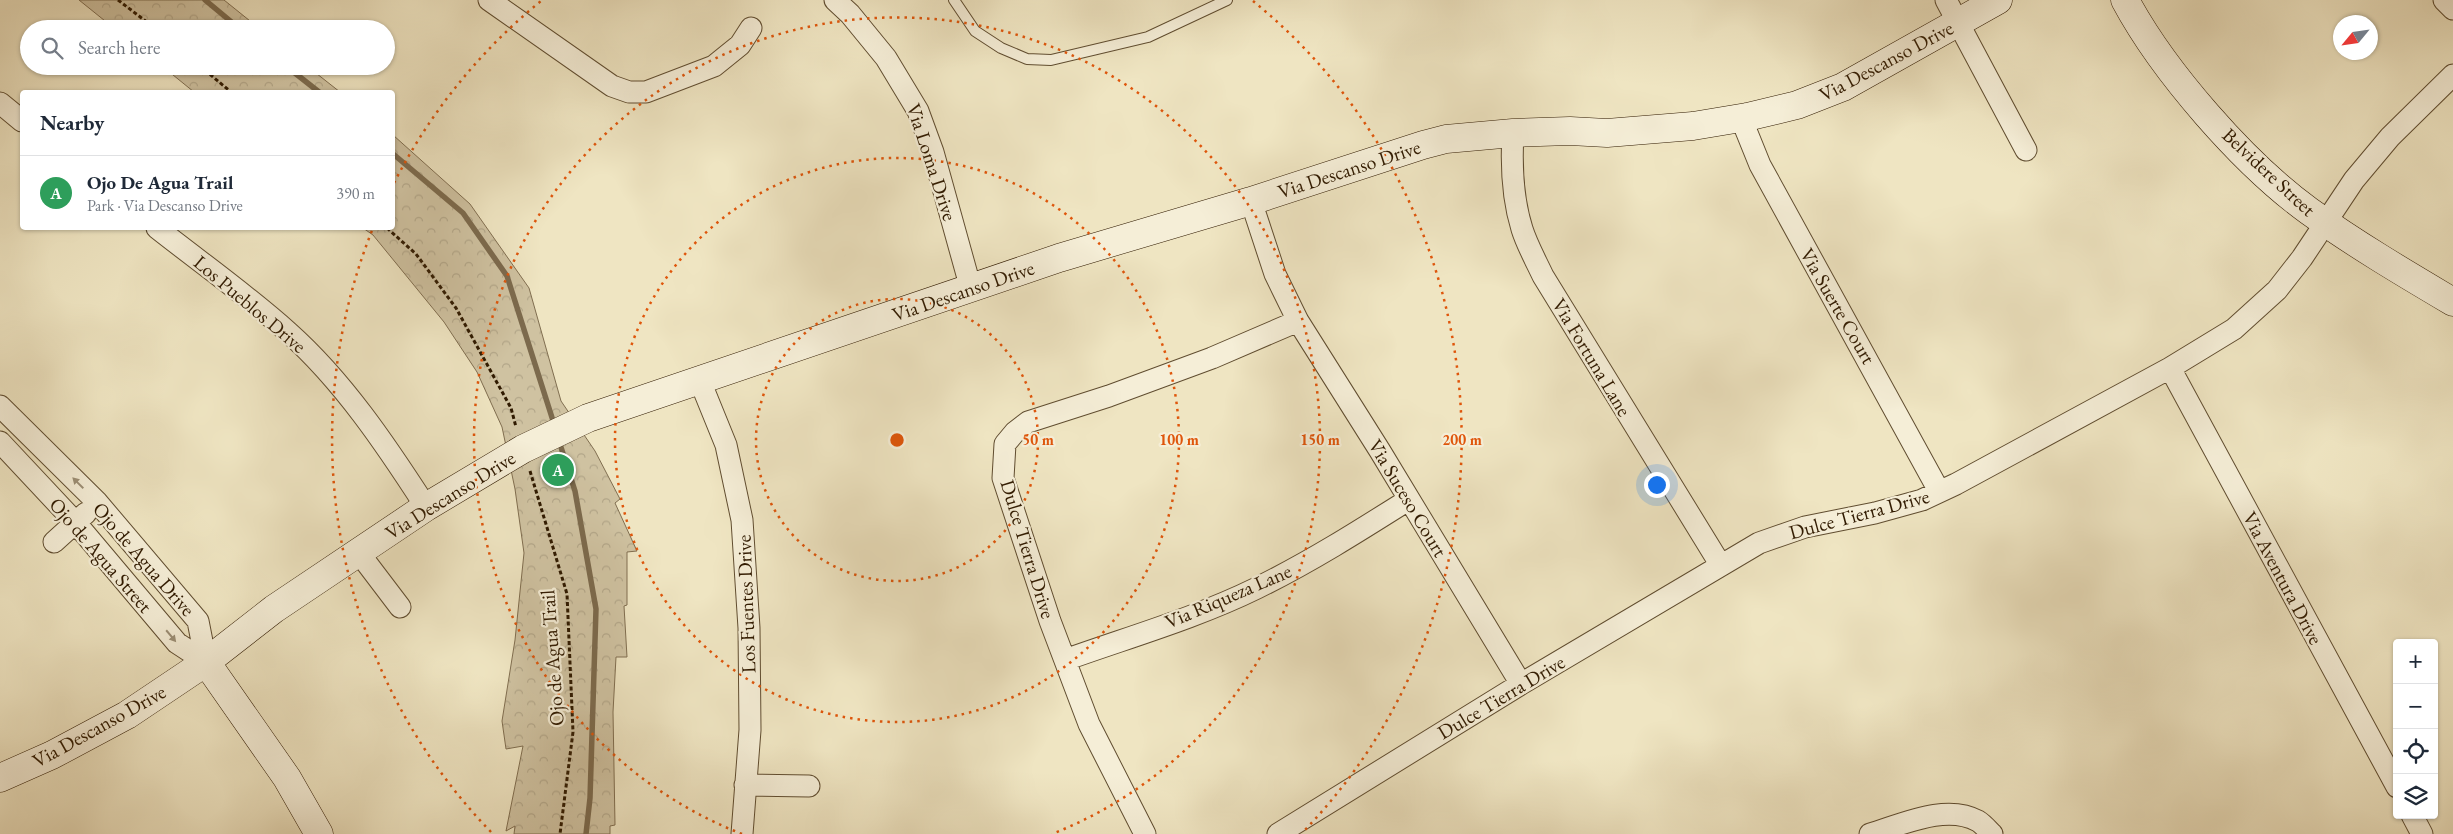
<!DOCTYPE html>
<html lang="en">
<head>
<meta charset="utf-8">
<style>
	body { margin:0; font-family:"EB Garamond",serif; background:#f2f2f3; color:#1f2937 }
	.controls { position:absolute; right:15px; bottom:15px; display:grid; overflow:hidden; border-radius:5px; box-shadow:0 1px 4px #0004 }
	.controls button { width:45px; height:45px; display:grid; place-items:center; padding:0; border:0; border-bottom:1px solid #e0e1e3; background:#fff; color:#1f2937; font:25px sans-serif }
	.compass { position:absolute; left:2333px; top:15px; width:45px; height:45px; border-radius:50%; background:#fff; box-shadow:0 1px 4px #0004; rotate:241deg }
	.you { position:absolute; left:1656px; top:484px; width:18px; height:18px; margin:-12px; border:4px solid #fff; border-radius:50%; background:#1a73e8; box-shadow:0 0 0 8px #1a73e833 }
	.badge { display:grid; place-items:center; width:32px; height:32px; border-radius:50%; background:#db2777; color:#fff; font-size:16px; font-weight:700 }
	.pin { position:absolute; translate:-50% -50%; border:2px solid #fff; box-shadow:0 1px 5px #0006 }
	.list { margin:0; padding:0; list-style:none }
	h2 { display:flex; justify-content:space-between; align-items:center; height:65px; margin:0; padding:0 20px; font-size:21px }
	h2 small { font-size:16px; font-weight:400; color:#747a83 }
	.list li { display:grid; grid-template-columns:32px 1fr auto; gap:15px; align-items:center; box-sizing:border-box; height:75px; padding:0 20px; border-top:1px solid #e0e1e3 }
	.list b { display:block; font-size:19px; white-space:nowrap }
	.list p { margin:0; font-size:16px; white-space:nowrap; color:#747a83 }
	.list em { font-size:16px; font-style:normal; color:#747a83 }
	.icon { flex:none; width:28px; height:28px; fill:none; stroke:currentColor; stroke-width:2; stroke-linecap:round; stroke-linejoin:round }
	.map { position:relative; flex:none; width:2453px; height:834px; overflow:hidden }
	.search { position:absolute; background:#fff; box-shadow:0 1px 4px #0004; left:20px; top:20px; width:375px; height:55px; display:flex; align-items:center; gap:12px; box-sizing:border-box; padding:0 18px; border-radius:28px; color:#747a83; font-size:19px }
	.panel { position:absolute; background:#fff; box-shadow:0 1px 4px #0004; left:20px; top:90px; width:375px; height:140px; border-radius:5px }
	.map>svg:first-child { display:block }
</style>
</head>
<body>
<div class="map">
<svg width="2453" height="834" viewBox="0 0 2453 834">
	<defs>
		<pattern id="forest-crowns" width="20" height="18" patternUnits="userSpaceOnUse" patternTransform="scale(1.25)"><rect width="20" height="18" fill="#cfc2a1"/><path d="M2 6a3 3 0 1 1 6 0M12 15a3 3 0 1 1 6 0" fill="none" stroke="#b2a689"/></pattern>
	</defs>
	<rect width="100%" height="100%" fill="#efe5c2"/>
	<filter id="stains"><feTurbulence type="fractalNoise" baseFrequency=".004" numOctaves="4"/><feColorMatrix values="0 0 0 0 .2 0 0 0 0 .09 0 0 0 0 .02 0 0 0 .5 -.17"/></filter>
	<radialGradient id="worn" r=".72"><stop offset=".6" stop-color="#630" stop-opacity="0"/><stop offset="1" stop-color="#630" stop-opacity=".3"/></radialGradient>
	<!-- forest -->
	<path fill="url(#forest-crowns)" stroke="#806e50" d="M79,0H224L260,29H115Z
		M162,66H307L340,92H194Z
		M393,135L470,204L529,288L561,401L595,451L620,499L615,503L637,551L627,552V605L624,606L627,657H616L613,712L615,825L610,826V834H514L515,826L506,831L523,746L506,749L502,721L515,640L524,553L515,489L502,427L477,372L444,322L373,235L363,228H392Z"/>
	<g fill="none" stroke-linecap="round" stroke-linejoin="round">
		<!-- stream -->
		<path stroke="#7c6a4d" stroke-width="5.5" d="M205,0L240,29
			M286,66L319,92
			M392,153L463,213L507,276L555,427
			M559,441L575,491L596,609L590,798L586,834"/>
		<!-- lane casing -->
		<g stroke="#604d30" stroke-width="12">
			<path id="lane" d="M954,0L975,31L1001,48L1027,59L1051,60L1148,37L1227,0"/>
		</g>
		<!-- street casing -->
		<g stroke="#604d30" stroke-width="23">
			<path id="street" d="M489,0L612,86L629,92H646L714,66L740,45L751,28
				M835,0L850,14L886,58L918,111L933,152L971,289
				M1946,0L2026,150
				M2444,0L2453,9
				M0,103L22,121
				M1741,118L1760,165L1939,491
				M1513,133C1511,166 1512,197 1522,229C1527,245 1536,261 1543,276L1720,564
				M1251,201L1275,274L1298,321L1380,451L1521,684
				M157,228C200,262 247,295 288,332C343,381 386,445 426,507
				M2170,368L2397,787
				M700,381L726,445L742,520L749,628L750,730L742,834
				M0,406L97,502L198,621L206,662
				M0,442L75,522L177,643L206,662
				M54,542L86,513
				M359,553L400,607
				M1065,660C1129,637 1196,618 1257,588C1310,562 1359,531 1408,500
				M745,785L809,786
				M2412,815L2422,834
				M1145,834L1089,724L1050,621L1003,478L1005,444L1015,432L1028,422L1109,396L1212,358L1298,321
				M1278,834L1521,684L1759,543L1805,527L1875,513L1922,500L1956,484L2170,368L2234,329L2277,290L2302,258L2354,180L2390,137L2453,75
				M1870,834C1901,825 1946,803 1978,821C1983,824 1988,830 1992,834"/>
		</g>
		<!-- secondary casing -->
		<g stroke="#301a00" stroke-width="29">
			<path id="secondary" d="M2125,0C2163,71 2243,163 2309,211C2355,244 2404,273 2453,302
				M206,662L287,778L319,834
				M0,778L52,755L127,715L206,662L274,609L426,507L523,449L588,418L1059,258L1251,201L1423,145L1446,139L1513,133L1570,131L1607,133L1693,126L1747,117L1797,105L1843,87L1998,0"/>
		</g>
		<!-- path -->
		<path stroke="#301a00" stroke-width="3" stroke-dasharray="4 2.5" stroke-linecap="butt" d="M118,0L156,29
			M200,66L231,92
			M387,228L416,254L456,308L511,408L516,427
			M530,471L567,594L573,732L560,834"/>
		<!-- lane -->
		<use href="#lane" stroke="#f5eed7" stroke-width="10"/>
		<!-- street -->
		<use href="#street" stroke="#f5eed7" stroke-width="21"/>
		<!-- secondary -->
		<use href="#secondary" stroke="#f5eed7" stroke-width="28"/>
	</g>
	<!-- one-way arrows -->
	<defs><path id="oneway-solid" d="M-6-.8H1V-3.2L6.5 0L1 3.2V.8H-6Z" transform="scale(1.25)"/></defs>
	<g fill="#9c8f76">
		<use href="#oneway-solid" transform="translate(78 483) rotate(-135)"/>
		<use href="#oneway-solid" transform="translate(171 636) rotate(50)"/>
	</g>
	<!-- distance rings -->
	<g fill="none" stroke="#df560b" stroke-width="2.5" stroke-dasharray="2.5 5">
		<circle cx="897" cy="440" r="141"/>
		<circle cx="897" cy="440" r="282"/>
		<path d="M742 834A423 423 0 1 1 1052 834"/>
		<path d="M491 832A565 565 0 0 1 373 228M394 183A565 565 0 0 1 541 1M1253 1A565 565 0 0 1 1303 832"/>
	</g>
	<g text-anchor="middle" stroke-width="4.5" stroke-linejoin="round" paint-order="stroke">
		<!-- street labels -->
		<g font-size="20" fill="#301a00" stroke="#f5eed7">
			<text transform="translate(1886 61) rotate(-28)" y="7">Via Descanso Drive</text>
			<text transform="translate(932 162) rotate(72)" y="7">Via Loma Drive</text>
			<text transform="translate(1349 169) rotate(-18)" y="7">Via Descanso Drive</text>
			<text transform="translate(2269 172) rotate(43)" y="7">Belvidere Street</text>
			<text transform="translate(963 291) rotate(-19)" y="7">Via Descanso Drive</text>
			<text transform="translate(250 304) rotate(40)" y="7">Los Pueblos Drive</text>
			<text transform="translate(1838 306) rotate(60)" y="7">Via Suerte Court</text>
			<text transform="translate(1592 357) rotate(59)" y="7">Via Fortuna Lane</text>
			<text transform="translate(450 495) rotate(-32)" y="7">Via Descanso Drive</text>
			<text transform="translate(1408 498) rotate(59)" y="7">Via Suceso Court</text>
			<text transform="translate(1859 514) rotate(-15)" y="7">Dulce Tierra Drive</text>
			<text transform="translate(1028 549) rotate(73)" y="7">Dulce Tierra Drive</text>
			<text transform="translate(101 555) rotate(49)" y="7">Ojo de Agua Street</text>
			<text transform="translate(144 559) rotate(49)" y="7">Ojo de Agua Drive</text>
			<text transform="translate(2283 578) rotate(62)" y="7">Via Aventura Drive</text>
			<text transform="translate(1228 596) rotate(-23)" y="7">Via Riqueza Lane</text>
			<text transform="translate(746 604) rotate(-92)" y="7">Los Fuentes Drive</text>
			<text transform="translate(552 658) rotate(-94)" y="7">Ojo de Agua Trail</text>
			<text transform="translate(1501 697) rotate(-31)" y="7">Dulce Tierra Drive</text>
			<text transform="translate(99 726) rotate(-29)" y="7">Via Descanso Drive</text>
		</g>
	</g>
	<circle cx="897" cy="440" r="8" fill="#df560b" stroke="#f5eed7" stroke-width="2.5"/>
	<g font-size="15" text-anchor="middle" font-weight="bold" fill="#df560b" stroke="#f5eed7" stroke-width="4.5" stroke-linejoin="round" paint-order="stroke">
		<text x="1038" y="445">50 m</text>
		<text x="1179" y="445">100 m</text>
		<text x="1320" y="445">150 m</text>
		<text x="1462" y="445">200 m</text>
	</g>
	<rect width="100%" height="100%" filter="url(#stains)"/>
	<rect width="100%" height="100%" fill="url(#worn)"/>
</svg>
<div class="controls">
<button>+</button>
<button>−</button>
<button><svg class="icon" aria-label="locate" viewBox="0 0 24 24"><circle cx="12" cy="12" r="6"/><path d="M12 2v4M12 18v4M2 12h4M18 12h4"/></svg></button>
<button><svg class="icon" aria-label="layers" viewBox="0 0 24 24"><path d="M12 4l9 5-9 5-9-5zM3 14l9 5 9-5"/></svg></button>
</div>
<svg class="compass" viewBox="-18 -18 36 36"><path d="M0-13l5 13h-10z" fill="#e53935"/><path d="M0 13l5-13h-10z" fill="#747a83"/></svg>
<div class="you"></div>
<div class="pin badge" style="left:558px;top:470px;background:#2e9e5b">A</div>
<div class="search"><svg class="icon" aria-label="search" viewBox="0 0 24 24"><circle cx="10" cy="10" r="6"/><path d="M15 15l6 6"/></svg>Search here</div>
<section class="panel">
<h2>Nearby<small></small></h2>
<ul class="list">
<li><span class="badge" style="background:#2e9e5b">A</span><div><b>Ojo De Agua Trail</b><p>Park · Via Descanso Drive</p></div><em>390 m</em></li>
</ul>
</section>
</div>
</body>
</html>
